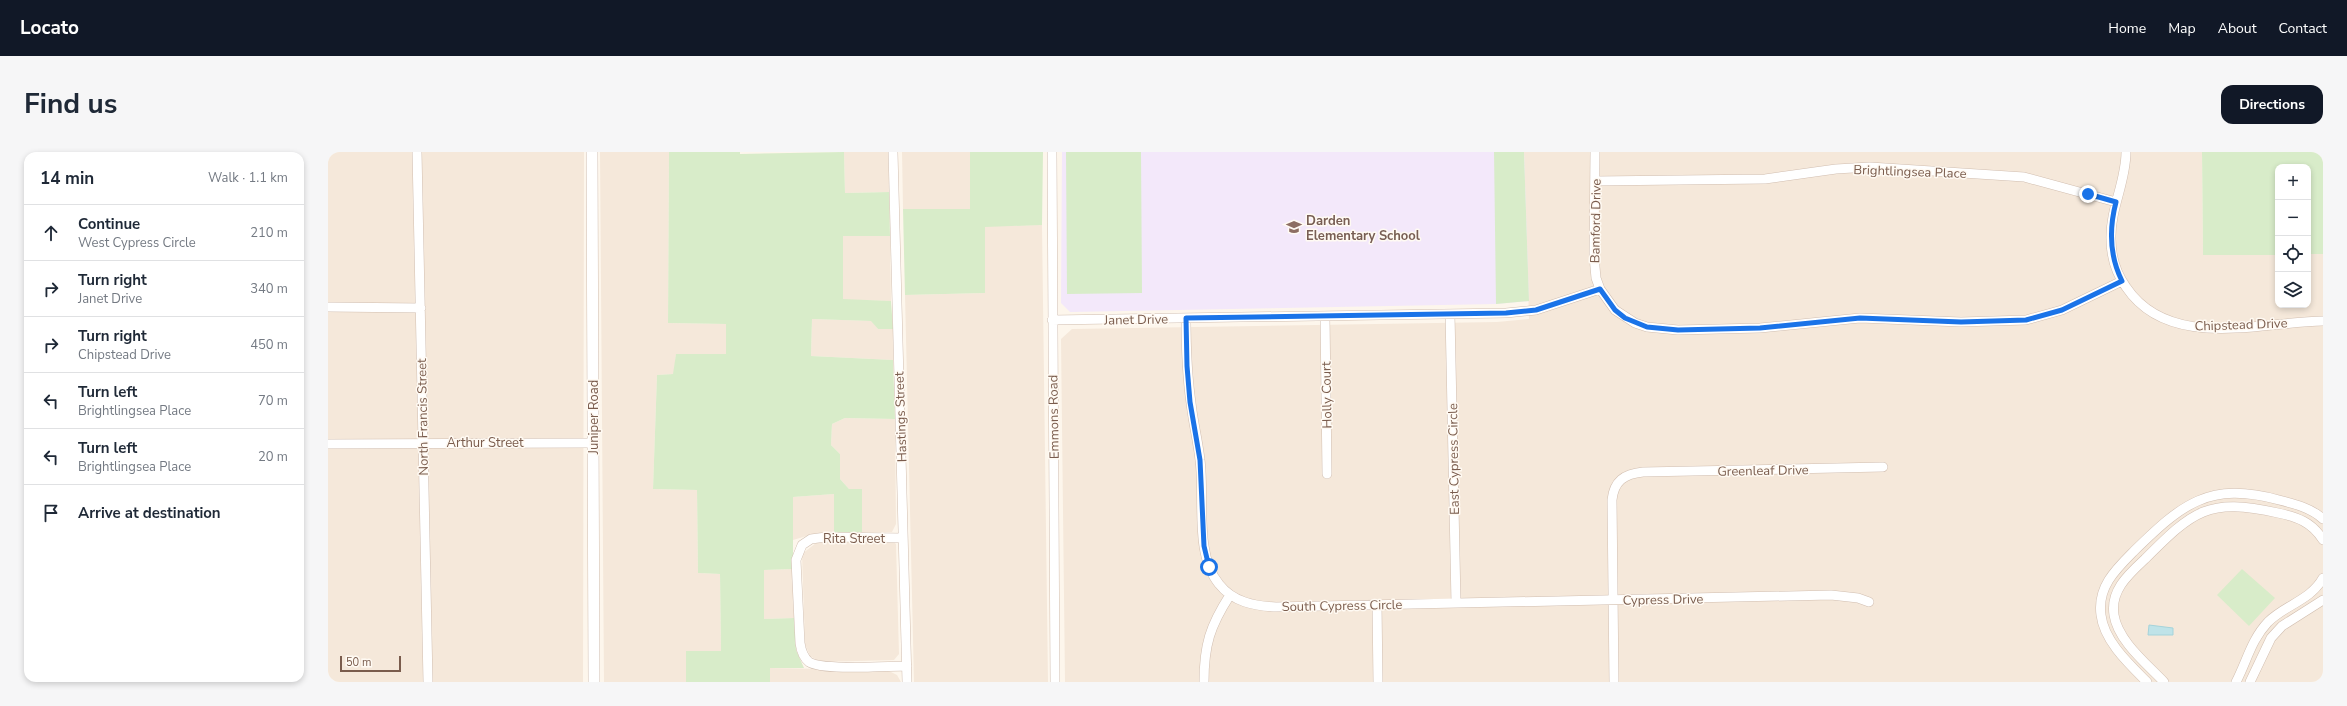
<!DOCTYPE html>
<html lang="en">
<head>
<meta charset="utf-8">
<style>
	body { margin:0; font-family:"Nunito Sans",sans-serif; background:#f6f6f7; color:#1f2937 }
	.controls { position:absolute; right:12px; top:12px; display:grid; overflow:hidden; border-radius:8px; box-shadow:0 2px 6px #0003 }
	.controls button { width:36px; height:36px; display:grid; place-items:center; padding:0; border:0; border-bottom:1px solid #e0e1e3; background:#fff; color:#1f2937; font:20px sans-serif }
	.scale { position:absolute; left:12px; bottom:10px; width:61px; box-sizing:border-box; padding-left:4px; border:2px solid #7a5c4d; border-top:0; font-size:11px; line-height:14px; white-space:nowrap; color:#7a5c4d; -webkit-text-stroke:3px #fffaf3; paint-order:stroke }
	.stop { position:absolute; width:12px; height:12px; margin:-9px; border:3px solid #1a73e8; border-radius:50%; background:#fff }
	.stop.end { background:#1a73e8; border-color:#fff; box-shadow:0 1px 4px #0008 }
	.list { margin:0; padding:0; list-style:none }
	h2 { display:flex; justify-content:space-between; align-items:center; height:52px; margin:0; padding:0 16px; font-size:17px }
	h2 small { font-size:13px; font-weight:400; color:#747a83 }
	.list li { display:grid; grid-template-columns:26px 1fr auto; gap:12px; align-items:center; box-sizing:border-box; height:56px; padding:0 16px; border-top:1px solid #e0e1e3 }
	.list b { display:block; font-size:15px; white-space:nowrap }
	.list p { margin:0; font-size:13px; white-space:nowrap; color:#747a83 }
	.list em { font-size:13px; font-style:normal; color:#747a83 }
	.icon { flex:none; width:22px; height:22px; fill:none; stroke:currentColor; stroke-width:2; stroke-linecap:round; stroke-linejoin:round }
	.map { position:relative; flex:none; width:1995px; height:530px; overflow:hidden; border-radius:12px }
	header { display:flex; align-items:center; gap:24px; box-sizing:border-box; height:56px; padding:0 20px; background:#111827; color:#fff }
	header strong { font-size:19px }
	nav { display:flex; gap:22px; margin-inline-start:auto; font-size:14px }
	.intro { display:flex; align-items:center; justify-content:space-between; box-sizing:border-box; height:96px; padding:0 24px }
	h1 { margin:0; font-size:28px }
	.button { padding:10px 18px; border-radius:12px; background:#111827; color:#fff; font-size:14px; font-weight:700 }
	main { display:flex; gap:24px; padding:0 24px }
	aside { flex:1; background:#fff; border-radius:12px; box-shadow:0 2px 6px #0003 }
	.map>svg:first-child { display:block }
</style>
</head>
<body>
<header>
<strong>Locato</strong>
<nav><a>Home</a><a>Map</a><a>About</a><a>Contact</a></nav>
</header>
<div class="intro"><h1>Find us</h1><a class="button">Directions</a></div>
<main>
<aside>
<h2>14 min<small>Walk · 1.1 km</small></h2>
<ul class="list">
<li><svg class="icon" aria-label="ahead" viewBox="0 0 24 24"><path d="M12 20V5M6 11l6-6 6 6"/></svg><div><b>Continue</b><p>West Cypress Circle</p></div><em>210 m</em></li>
<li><svg class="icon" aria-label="right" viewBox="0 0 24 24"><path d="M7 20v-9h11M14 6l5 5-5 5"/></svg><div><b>Turn right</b><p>Janet Drive</p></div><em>340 m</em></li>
<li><svg class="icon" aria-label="right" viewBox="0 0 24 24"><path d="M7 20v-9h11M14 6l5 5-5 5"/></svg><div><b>Turn right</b><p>Chipstead Drive</p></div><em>450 m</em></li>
<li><svg class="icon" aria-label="left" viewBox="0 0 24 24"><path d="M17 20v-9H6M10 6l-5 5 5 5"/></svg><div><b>Turn left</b><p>Brightlingsea Place</p></div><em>70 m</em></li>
<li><svg class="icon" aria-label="left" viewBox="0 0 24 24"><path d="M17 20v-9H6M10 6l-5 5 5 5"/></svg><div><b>Turn left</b><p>Brightlingsea Place</p></div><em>20 m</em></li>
<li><svg class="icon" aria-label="arrive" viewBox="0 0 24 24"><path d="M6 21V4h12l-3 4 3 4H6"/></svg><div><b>Arrive at destination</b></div></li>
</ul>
</aside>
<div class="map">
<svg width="1995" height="530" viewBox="0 0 1995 530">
	<rect width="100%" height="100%" fill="#fdf6ec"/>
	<!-- residential -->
	<path fill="#f5e8da" d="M0,0H256L255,530H0Z
		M272,0H341L340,171L398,172V202H348L346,222L329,223L325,337L369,338L370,421L392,422L393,499L358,500V530H276Z
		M516,0H560L561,40L517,41Z
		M574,0H642V57H575Z
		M1196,0H1874L1875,103H1950V153H1980V102H1995V530H737L733,187L744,177L1169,170L1201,167Z
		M714,73L720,530H586L577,143L657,141V74Z
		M515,83L562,84L563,149L515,148Z
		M484,167L544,169L550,177H565V208L483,204Z
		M517,266L567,267L568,372L564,380H534V337H521L512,327V302L503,293L504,272Z
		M506,342V381L482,383L465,388V345Z
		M565,389L568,392L571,502L566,508L492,510L482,504L477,492L474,402L488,391Z
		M465,417L466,466L436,467V418Z
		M442,516L559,518L569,523L573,530H442Z"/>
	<!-- education -->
	<path fill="#f3e8fa" d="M734,0H1196L1201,149L1168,152L742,160L733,151Z"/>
	<!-- green -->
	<path fill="#d8ecc9" d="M341,0H412V2L516,0L517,41L561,40L562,84H515V147L563,149L565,177H550L543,169L484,167L483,204L565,208L567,267L517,266L504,272L503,293L512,302V327L521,337H534V380L506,381V342L465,345V417L436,418V467L466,466L468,498L476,516H442V530H358V499H393L392,422L370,421L369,338L325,337L329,223L345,222L348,202H398V172L340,171Z
		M642,0H715L714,73L657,75V141L577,143L575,57H642Z
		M738,0H813L814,141L739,142Z
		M1166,0H1196L1201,149L1168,152Z
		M1874,0H1995V102H1980V15H1950V103H1875Z
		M1914,417L1947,446L1921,474L1889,443Z"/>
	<!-- water -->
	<path fill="#bfe3e8" stroke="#a5d3da" d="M1821,473L1845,476V483H1820Z"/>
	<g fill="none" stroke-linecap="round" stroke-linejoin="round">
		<!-- minor casing -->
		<g stroke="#d1beb0" stroke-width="10">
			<path id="minor" d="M89,0L100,530
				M565,0L579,530
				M724,0L727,530
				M1267,0L1266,104L1268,126L1272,137L1287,158L1307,171L1319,175L1350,178L1432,176L1532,166L1633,170L1698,168L1734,158L1794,129
				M1798,0C1798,30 1782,57 1783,87C1783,104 1788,121 1798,135C1841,199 1932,170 1995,169
				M1268,29L1437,27L1508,17L1542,15L1696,25L1788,50
				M0,155L93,156
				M1122,162L1128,451
				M997,164L999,322
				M858,166C858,195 859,223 863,251C865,270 870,289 872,308C877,345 866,402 891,432C905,450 926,454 948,455L1503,443L1530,446L1541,450
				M724,168L1178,161L1208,158L1272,137
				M0,292L265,291
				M575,386L498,385L483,387L474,393L468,408L472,491C473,498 475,505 481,510C495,519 559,514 579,514
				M1049,452L1050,530
				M876,530C876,493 882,474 902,443
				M1286,530L1284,348C1286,329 1296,322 1315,320L1555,315
				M1819,530C1801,512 1776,489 1773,463C1769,435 1788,417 1806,399C1854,352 1881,329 1951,348C1967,352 1983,356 1995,367
				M1836,530C1819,512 1790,489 1786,463C1782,438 1801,422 1817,407C1865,359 1880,345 1950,361C1969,365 1984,370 1995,388
				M1908,530C1919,509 1923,488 1940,470C1957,453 1983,448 1995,426
				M1922,530L1943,486L1954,474L1995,448"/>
		</g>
		<!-- tertiary casing -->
		<g stroke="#d1beb0" stroke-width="12">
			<path id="tertiary" d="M264,0L266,530"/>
		</g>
		<!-- minor -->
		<use href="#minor" stroke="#fff" stroke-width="9"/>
		<!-- tertiary -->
		<use href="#tertiary" stroke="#fff" stroke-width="11"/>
	</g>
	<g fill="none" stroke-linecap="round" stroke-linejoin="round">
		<!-- route -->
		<path stroke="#1a73e8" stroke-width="5" d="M881,415L876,394L872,308L862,250L859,214L858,166L1178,161L1208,158L1272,137L1287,158L1297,166L1319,175L1350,178L1432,176L1532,166L1633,170L1698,168L1734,158L1794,129C1781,103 1781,77 1788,50L1760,42"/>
	</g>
	<!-- icons -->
	<defs>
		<g id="school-bare" transform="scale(1.2)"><path d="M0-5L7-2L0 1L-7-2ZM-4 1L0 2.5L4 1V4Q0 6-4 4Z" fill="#8d6e63" stroke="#fffaf3" stroke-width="2.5" paint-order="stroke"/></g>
	</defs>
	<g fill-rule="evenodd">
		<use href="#school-bare" x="966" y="75"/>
	</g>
	<g text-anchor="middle" stroke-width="3" stroke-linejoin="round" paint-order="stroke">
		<!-- street labels -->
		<g font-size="13" fill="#7a5c4d" stroke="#fffaf3">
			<text transform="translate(1582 19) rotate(2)" y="5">Brightlingsea Place</text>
			<text transform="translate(1267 69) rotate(-89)" y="5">Bamford Drive</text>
			<text transform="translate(808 167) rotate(-1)" y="5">Janet Drive</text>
			<text transform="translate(1913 172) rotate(-2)" y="5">Chipstead Drive</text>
			<text transform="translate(998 243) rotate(-91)" y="5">Holly Court</text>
			<text transform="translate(94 265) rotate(-91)" y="5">North Francis Street</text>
			<text transform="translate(265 265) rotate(-90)" y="5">Juniper Road</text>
			<text transform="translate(572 265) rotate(-92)" y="5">Hastings Street</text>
			<text transform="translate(725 265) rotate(-91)" y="5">Emmons Road</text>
			<text x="157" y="295">Arthur Street</text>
			<text transform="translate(1125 307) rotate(-91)" y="5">East Cypress Circle</text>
			<text transform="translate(1435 318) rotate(-1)" y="5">Greenleaf Drive</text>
			<text x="526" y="391">Rita Street</text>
			<text transform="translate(1335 447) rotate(-1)" y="5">Cypress Drive</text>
			<text transform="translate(1014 453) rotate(-1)" y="5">South Cypress Circle</text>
		</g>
		<!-- education labels -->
		<g font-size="13" font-weight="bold" fill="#785e54" stroke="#fffaf3" text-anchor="start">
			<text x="978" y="73">Darden<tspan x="978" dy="15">Elementary School</tspan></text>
		</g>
	</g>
</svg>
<div class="controls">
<button>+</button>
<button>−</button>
<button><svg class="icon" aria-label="locate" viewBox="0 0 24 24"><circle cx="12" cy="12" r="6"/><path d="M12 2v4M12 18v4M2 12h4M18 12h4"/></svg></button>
<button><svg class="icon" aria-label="layers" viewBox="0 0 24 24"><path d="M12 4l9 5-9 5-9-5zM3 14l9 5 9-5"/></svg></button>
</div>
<div class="scale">50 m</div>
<div class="stop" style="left:881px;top:415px"></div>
<div class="stop end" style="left:1760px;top:42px"></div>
</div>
</main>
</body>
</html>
